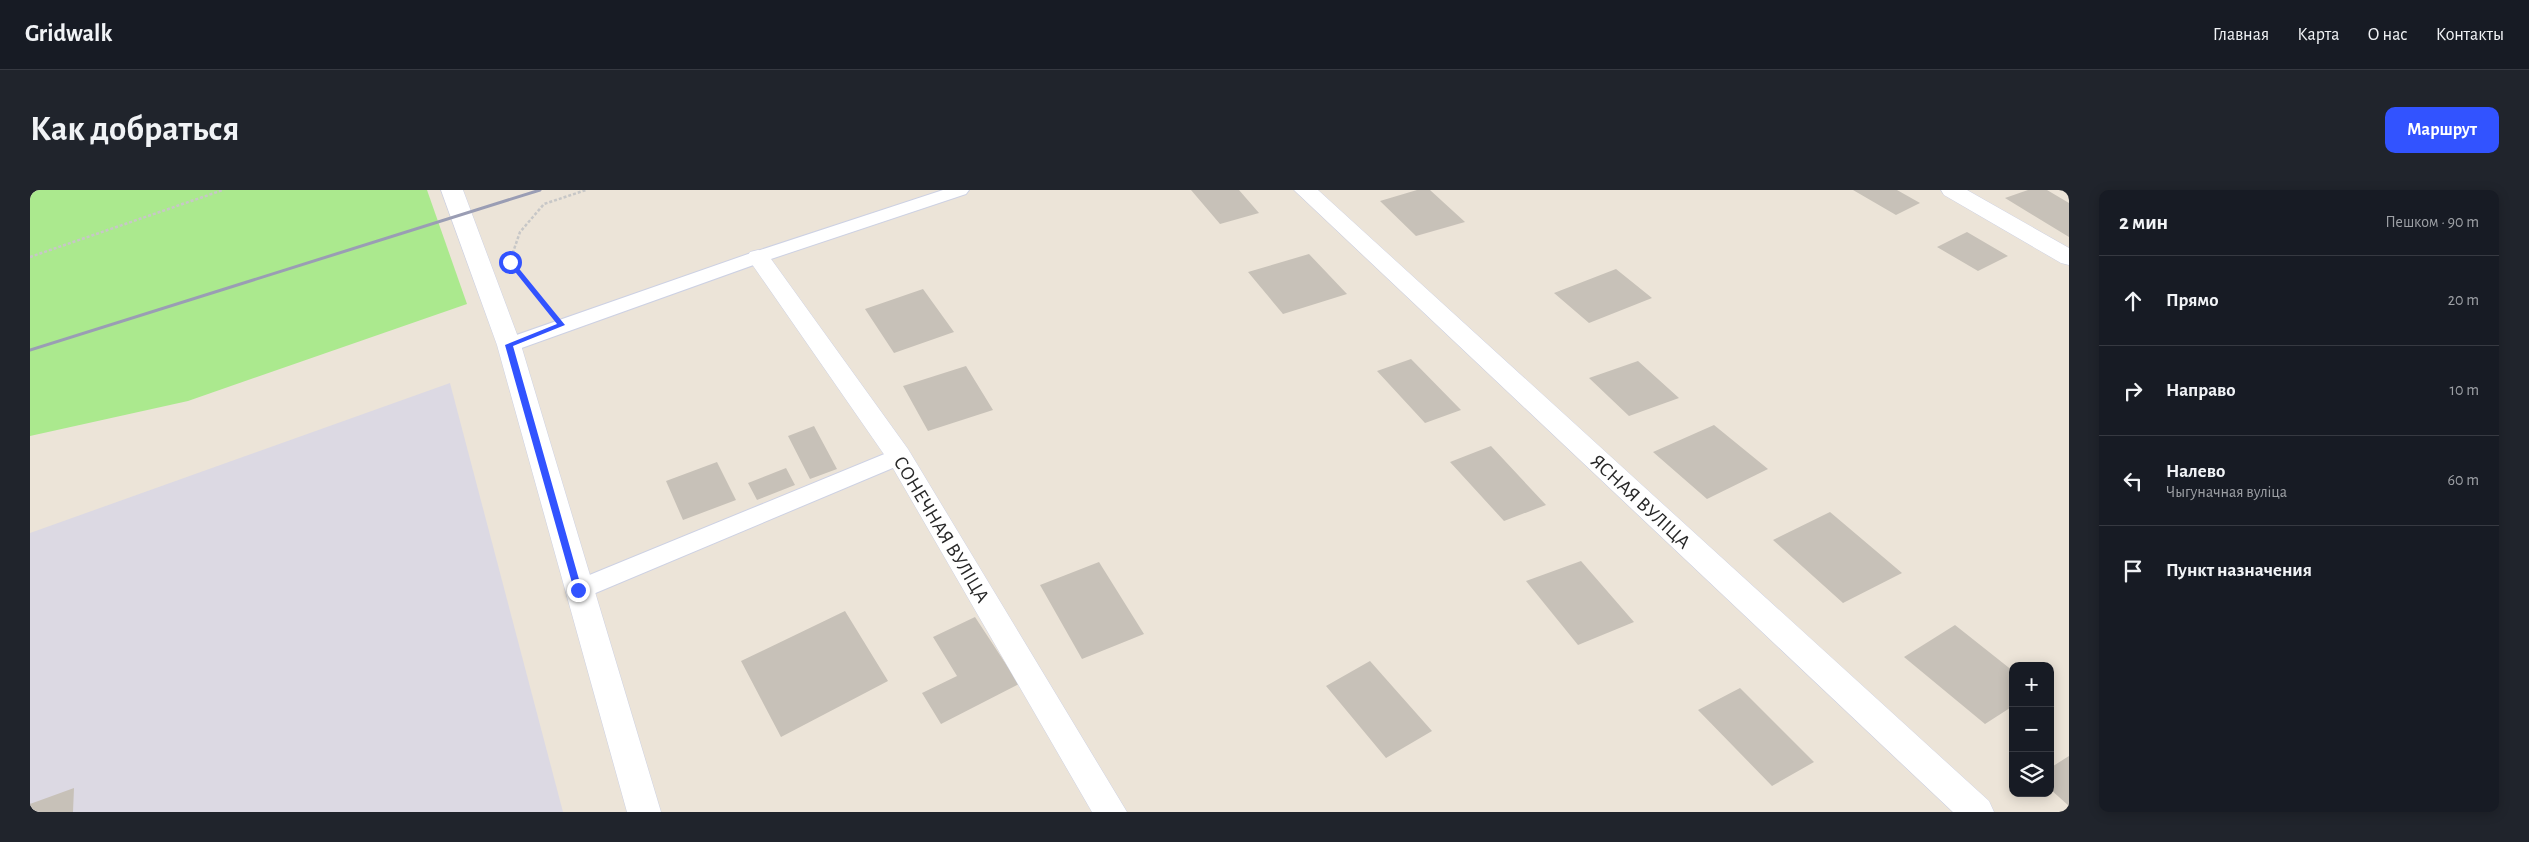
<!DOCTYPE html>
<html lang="ru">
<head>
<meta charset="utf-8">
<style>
	body { margin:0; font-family:"Alegreya Sans",sans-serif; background:#20242c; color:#f1f3f6 }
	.controls { position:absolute; right:15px; bottom:15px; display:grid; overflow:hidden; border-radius:10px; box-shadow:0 2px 12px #0003 }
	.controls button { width:45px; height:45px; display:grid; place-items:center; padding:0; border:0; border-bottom:1px solid #363941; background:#171b24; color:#f1f3f6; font:25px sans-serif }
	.stop { position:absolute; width:15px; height:15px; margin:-11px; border:4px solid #3253ff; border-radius:50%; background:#fff }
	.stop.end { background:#3253ff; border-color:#fff; box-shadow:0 1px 5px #0008 }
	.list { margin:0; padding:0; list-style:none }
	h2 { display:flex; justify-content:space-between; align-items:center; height:65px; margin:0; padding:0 20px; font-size:21px }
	h2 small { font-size:16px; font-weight:400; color:#9ea1a6 }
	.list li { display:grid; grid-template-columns:32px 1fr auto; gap:15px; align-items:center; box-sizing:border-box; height:90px; padding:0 20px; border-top:1px solid #363941 }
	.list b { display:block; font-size:19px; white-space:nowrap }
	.list p { margin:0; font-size:16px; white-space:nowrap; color:#9ea1a6 }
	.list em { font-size:16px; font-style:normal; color:#9ea1a6 }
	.icon { flex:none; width:28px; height:28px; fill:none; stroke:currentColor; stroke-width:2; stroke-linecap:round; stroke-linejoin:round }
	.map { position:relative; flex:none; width:2039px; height:622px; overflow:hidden; border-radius:10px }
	header { display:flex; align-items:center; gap:30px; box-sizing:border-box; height:70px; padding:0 25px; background:#171b24; border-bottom:1px solid #363941 }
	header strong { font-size:24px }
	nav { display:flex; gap:28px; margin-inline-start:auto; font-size:18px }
	.intro { display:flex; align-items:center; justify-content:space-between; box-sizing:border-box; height:120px; padding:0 30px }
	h1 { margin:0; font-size:35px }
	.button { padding:12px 22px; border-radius:10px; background:#3253ff; color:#fff; font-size:18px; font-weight:700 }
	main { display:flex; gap:30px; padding:0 30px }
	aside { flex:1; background:#171b24; border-radius:10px; box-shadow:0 2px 12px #0003 }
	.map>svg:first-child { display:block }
</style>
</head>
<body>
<header>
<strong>Gridwalk</strong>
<nav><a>Главная</a><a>Карта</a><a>О нас</a><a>Контакты</a></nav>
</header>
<div class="intro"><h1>Как добраться</h1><a class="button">Маршрут</a></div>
<main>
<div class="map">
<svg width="2039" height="622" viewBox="0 0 2039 622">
	<rect width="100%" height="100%" fill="#ece4d8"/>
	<!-- industrial -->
	<path fill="#dcd9e3" d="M420,193L533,622H0V343Z"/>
	<!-- green -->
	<path fill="#abe98e" d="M0,0H397L437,114L158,211L0,246Z"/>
	<!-- building -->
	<path fill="#c7c1b8" d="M1161,0H1209L1229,23L1190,34Z
		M1387,0H1400L1435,32L1386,46L1350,11Z
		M1823,0H1867L1890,13L1866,25Z
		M1998,0H2017L2039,13V47L1975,8Z
		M1937,42L1978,66L1948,81L1907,57Z
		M1279,64L1317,104L1253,124L1218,82Z
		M1586,79L1622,108L1559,133L1524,103Z
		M893,99L924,142L864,163L835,119Z
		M1381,169L1431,220L1395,233L1347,181Z
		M1608,171L1649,208L1599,226L1559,188Z
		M936,176L963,220L898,241L873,196Z
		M1684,235L1738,279L1677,309L1623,262Z
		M784,236L807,279L780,289L758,246Z
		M1461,256L1516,315L1474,331L1420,272Z
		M687,272L706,310L653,330L636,291Z
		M756,278L765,295L727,310L718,293Z
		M1800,322L1872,383L1813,413L1743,350Z
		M1551,371L1604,432L1548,455L1496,391Z
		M1069,372L1114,444L1052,469L1010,395Z
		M815,421L858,491L751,547L711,471Z
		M945,427L989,494L911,534L892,503L927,486L903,447Z
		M1925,435L1983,481V516L1955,534L1874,467Z
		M1340,471L1402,541L1356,568L1296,496Z
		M1710,498L1784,572L1742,596L1668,520Z
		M2039,566V616L2020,599V578Z
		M44,598L43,622H0V614Z"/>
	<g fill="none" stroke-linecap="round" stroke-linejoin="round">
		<!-- service casing -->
		<g stroke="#cdd1e3" stroke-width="2">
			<path id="service" d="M913,0H939L936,4L735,71L486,160L479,162L472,160L469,155L472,150L721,63Z
				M869,258L877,260L880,266L877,272L556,407L548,410L540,407L536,400L540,393Z"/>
		</g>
		<!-- minor casing -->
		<g stroke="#cdd1e3" stroke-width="1">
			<path id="minor" d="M1264,0H1288L1959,611L1964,622H1923Z
				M1911,0H1937L2039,58V75L2031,73L1914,5Z
				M728,60L736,62L878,259L1097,622H1062L860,273L717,67L720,62Z"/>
		</g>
		<!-- tertiary casing -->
		<g stroke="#cdd1e3" stroke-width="1">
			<path id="tertiary" d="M411,0H433L491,155L631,622H597L467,155Z"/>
		</g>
		<!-- path -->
		<path stroke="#c7c7c7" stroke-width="2.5" stroke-dasharray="3 2" stroke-linecap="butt" d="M0,67L193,0
			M481,68L490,42L514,14L556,0
			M488,82L514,114"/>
		<!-- service -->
		<use href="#service" fill="#fff" fill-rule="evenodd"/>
		<!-- minor -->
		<use href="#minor" fill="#fff" fill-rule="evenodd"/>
		<!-- tertiary -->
		<use href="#tertiary" fill="#fff" fill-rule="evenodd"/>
		<!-- rail -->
		<path stroke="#9a9db4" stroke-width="3" d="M0,160L510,0"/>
	</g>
	<!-- route -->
	<path fill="#3253ff" d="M478,70H482L535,135L483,156L552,400L548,404L544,400L475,155L527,134L478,73Z"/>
	<g text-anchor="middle" stroke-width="4.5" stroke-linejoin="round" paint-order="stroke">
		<!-- street labels -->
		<g font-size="20" fill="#282828" stroke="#fff">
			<text transform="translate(1611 311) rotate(43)" y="7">ЯСНАЯ ВУЛІЦА</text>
			<text transform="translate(912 339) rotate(59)" y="7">СОНЕЧНАЯ ВУЛІЦА</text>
		</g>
	</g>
</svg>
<div class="controls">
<button>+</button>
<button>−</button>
<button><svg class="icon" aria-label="layers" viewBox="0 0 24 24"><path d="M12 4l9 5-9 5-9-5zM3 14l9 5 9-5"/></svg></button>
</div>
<div class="stop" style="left:480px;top:72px"></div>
<div class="stop end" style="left:548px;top:400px"></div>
</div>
<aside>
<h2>2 мин<small>Пешком · 90 m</small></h2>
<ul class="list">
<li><svg class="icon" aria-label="ahead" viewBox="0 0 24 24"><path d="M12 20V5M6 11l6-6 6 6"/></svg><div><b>Прямо</b></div><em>20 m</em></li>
<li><svg class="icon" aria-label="right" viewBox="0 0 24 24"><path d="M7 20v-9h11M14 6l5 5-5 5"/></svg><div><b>Направо</b></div><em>10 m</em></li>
<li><svg class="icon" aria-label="left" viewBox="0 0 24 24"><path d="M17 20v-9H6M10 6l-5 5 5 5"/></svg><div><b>Налево</b><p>Чыгуначная вуліца</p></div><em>60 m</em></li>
<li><svg class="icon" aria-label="arrive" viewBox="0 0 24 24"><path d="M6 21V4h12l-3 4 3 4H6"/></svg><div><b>Пункт назначения</b></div></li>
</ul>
</aside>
</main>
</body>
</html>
